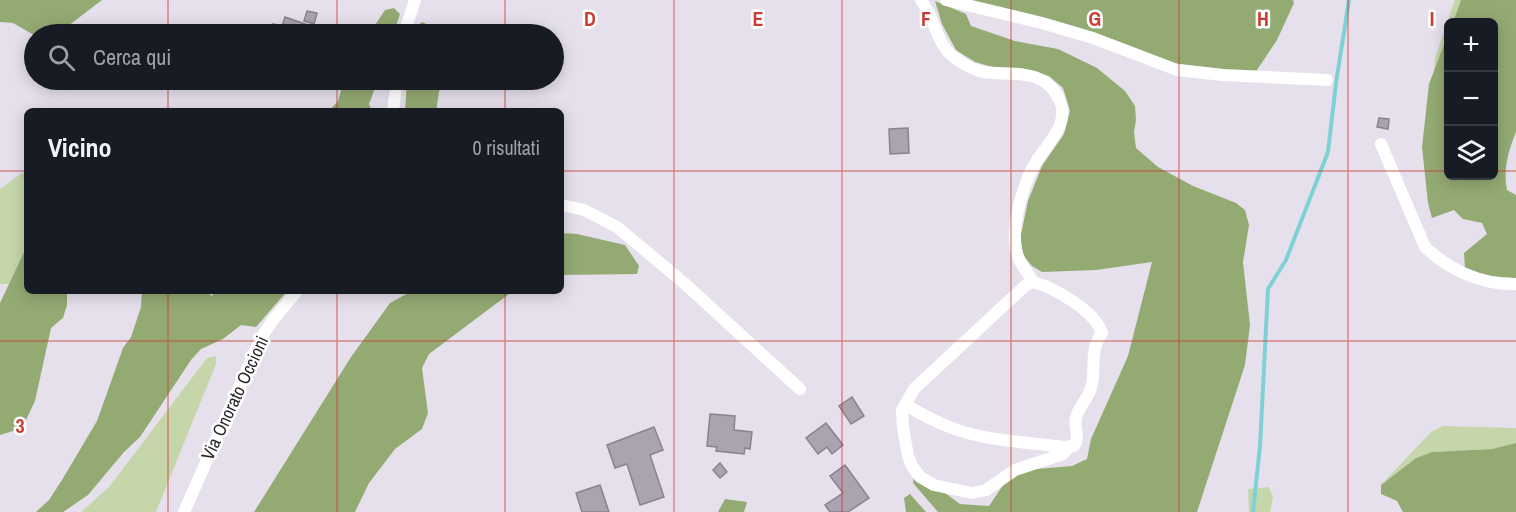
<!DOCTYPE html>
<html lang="it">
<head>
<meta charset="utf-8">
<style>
	body { margin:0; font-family:"Archivo Narrow",sans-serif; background:#20242c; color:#f1f3f6 }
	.controls { position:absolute; right:18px; top:18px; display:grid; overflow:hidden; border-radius:9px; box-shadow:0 3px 15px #0003 }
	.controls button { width:54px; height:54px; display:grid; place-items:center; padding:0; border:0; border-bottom:2px solid #363941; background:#171b24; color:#f1f3f6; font:30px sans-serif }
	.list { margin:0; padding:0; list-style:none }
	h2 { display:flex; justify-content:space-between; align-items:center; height:78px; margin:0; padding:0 24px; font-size:26px }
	h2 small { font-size:20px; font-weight:400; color:#9ea1a6 }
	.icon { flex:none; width:33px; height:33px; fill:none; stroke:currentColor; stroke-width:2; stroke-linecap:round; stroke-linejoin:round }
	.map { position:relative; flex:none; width:1516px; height:512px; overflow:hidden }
	.search { position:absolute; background:#171b24; box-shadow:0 3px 15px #0003; left:24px; top:24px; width:540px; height:66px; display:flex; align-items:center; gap:15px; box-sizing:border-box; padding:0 21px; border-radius:33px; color:#9ea1a6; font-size:22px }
	.panel { position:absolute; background:#171b24; box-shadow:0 3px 15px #0003; left:24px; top:108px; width:540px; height:186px; border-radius:9px }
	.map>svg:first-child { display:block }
</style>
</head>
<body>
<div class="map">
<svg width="1516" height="512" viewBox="0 0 1516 512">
	<rect width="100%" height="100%" fill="#e6e0ec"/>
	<!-- green -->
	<path fill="#c4d6aa" d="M1455,0H1461L1453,22H1448V34L1434,73L1435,58Z
		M27,172V237L25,250L9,284H0V189L22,173Z
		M216,356V364L156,512H81L109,487L207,358Z
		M1443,426L1516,428V443L1492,449L1432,452L1416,458L1381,485L1431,432Z
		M1269,487L1273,498L1270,512H1249L1248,489Z"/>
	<!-- forest -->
	<path fill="#94aa73" d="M0,0H102L68,26L51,34L34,35L13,23L0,22Z
		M957,0H1293L1294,3L1277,40L1255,73L1163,62Z
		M1461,0H1516V132C1508,152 1503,169 1507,190L1516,195V278L1474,275L1465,268L1464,253L1487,234L1482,223L1463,219L1454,210L1432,218L1428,203L1422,147L1429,84L1448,34V176H1494V22H1453Z
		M935,1L966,14L971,26L1015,41L1058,49L1097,68L1125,91L1135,106L1136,120L1134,132L1136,148L1158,167L1193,186L1236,203L1245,210L1249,225L1243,262L1250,325L1245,365L1197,512H938L913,483L914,476L941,490L960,504L989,506L1010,475L1036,469L1072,466L1087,459L1091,439L1128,356L1152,262L1096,270L1042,272L1032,266L1023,255L1020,239L1028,201L1042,166L1064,134L1070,111L1063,88L1049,76L1022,68L993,67L975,62L956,50L942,24Z
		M394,8L400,14L393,34H369L385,10Z
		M422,22L448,34H414L416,27Z
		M344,80H378L369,104L372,111H329L338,101Z
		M407,80H441L436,111H405Z
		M561,233L577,234L625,245L639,266L637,274L561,275Z
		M27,237V291H67V305L63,318L51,328L35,401L26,420L13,431L0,435V303L25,250Z
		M142,291H205L212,296L216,291H287L256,327L241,325L223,339L201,349L191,360L140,437L124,452L88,495L63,512H36L49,500L62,480L97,421L123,348L131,337L141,307Z
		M412,291H513L429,354L422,368L428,413L422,429L395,449L369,483L355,512H254L351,357L390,303Z
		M1516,443V512H1403L1397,501L1381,494V485L1416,458L1432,452L1492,449Z
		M910,494L926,512H906L904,498Z
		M725,499L747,502L744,512H718Z"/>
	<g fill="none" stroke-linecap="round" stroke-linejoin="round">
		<!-- stream -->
		<path stroke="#7ed1d4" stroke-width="4" d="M1253,512L1260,446L1268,289L1286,260L1328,152L1336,83L1349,0"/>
	</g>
	<!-- building -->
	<path fill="#a9a4af" stroke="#88838e" stroke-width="1.5" d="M307,11L317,13L314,24L304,21Z
		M285,17L311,26L309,34H270L273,24L282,26Z
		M1379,118L1389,119L1388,129L1377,127Z
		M908,128L909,153L890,154L889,129Z
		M852,397L864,416L851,424L839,406Z
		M710,414L735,416L734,430L752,432L750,449L745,448L744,454L716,451L717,447L707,446Z
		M826,423L843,445L832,454L827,447L818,454L806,438Z
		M654,427L663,450L650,455L664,497L640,505L627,464L615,468L607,445Z
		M720,463L727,472L720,478L713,470Z
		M845,465L869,498L848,512H830L825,505L843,493L830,476Z
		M600,485L609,512H582L576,493Z"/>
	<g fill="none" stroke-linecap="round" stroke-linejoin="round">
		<!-- minor -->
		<path stroke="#fff" stroke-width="12" d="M921,0C935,18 936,45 955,58C963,64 974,70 984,72C1013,76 1045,67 1060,101C1070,124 1047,144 1036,162C1022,185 1008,234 1019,259C1022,267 1029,274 1033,282
			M946,0L1042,23L1093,38L1177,70L1223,75L1327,80
			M404,34L415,0
			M393,111L397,80
			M1381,144L1425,247C1449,270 1482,285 1516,284
			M561,205L584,210L617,227L684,283L800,389
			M906,405C921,414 936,422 952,428C985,441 1028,442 1063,447L1074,446C1081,436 1073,428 1076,418C1078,407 1088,399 1091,388C1097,368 1088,353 1102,333C1095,311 1055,288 1033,282L1026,285L914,389L902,410L903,428L908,456L912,466L920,477L934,485L972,493L986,490L1015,470L1063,454L1069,447
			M184,512L261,338L273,320L297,291"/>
	</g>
	<!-- grid -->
	<path fill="none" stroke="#cb3d30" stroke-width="1.5" stroke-opacity="0.55" d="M168,0V34M337,0V34M505,0V34M674,0V512M842,0V512M1011,0V512M1179,0V512M1348,0V512M168,80V111M337,80V111M505,80V111M0,171H27M561,171H1448M1494,171H1516M168,291V512M337,291V512M505,291V512M0,341H1516"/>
	<g text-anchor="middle" stroke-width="5" stroke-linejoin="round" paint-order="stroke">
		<!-- street labels -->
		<g font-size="18" fill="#2a282c" stroke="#fff">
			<text transform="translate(235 398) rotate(-65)" y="6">Via Onorato Occioni</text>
		</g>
	</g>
	<g font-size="20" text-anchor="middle" font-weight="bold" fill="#cb3d30" stroke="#fff" stroke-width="5" stroke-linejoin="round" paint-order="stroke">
		<text x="590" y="26">D</text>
		<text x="758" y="26">E</text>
		<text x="926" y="26">F</text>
		<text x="1095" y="26">G</text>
		<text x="1263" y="26">H</text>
		<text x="1432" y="26">I</text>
		<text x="20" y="433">3</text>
	</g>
</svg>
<div class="controls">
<button>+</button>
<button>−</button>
<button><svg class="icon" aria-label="layers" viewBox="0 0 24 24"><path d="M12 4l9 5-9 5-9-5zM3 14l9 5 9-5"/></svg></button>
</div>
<div class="search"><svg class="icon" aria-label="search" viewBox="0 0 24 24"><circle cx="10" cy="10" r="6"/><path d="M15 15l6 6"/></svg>Cerca qui</div>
<section class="panel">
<h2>Vicino<small>0 risultati</small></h2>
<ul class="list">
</ul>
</section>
</div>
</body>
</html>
